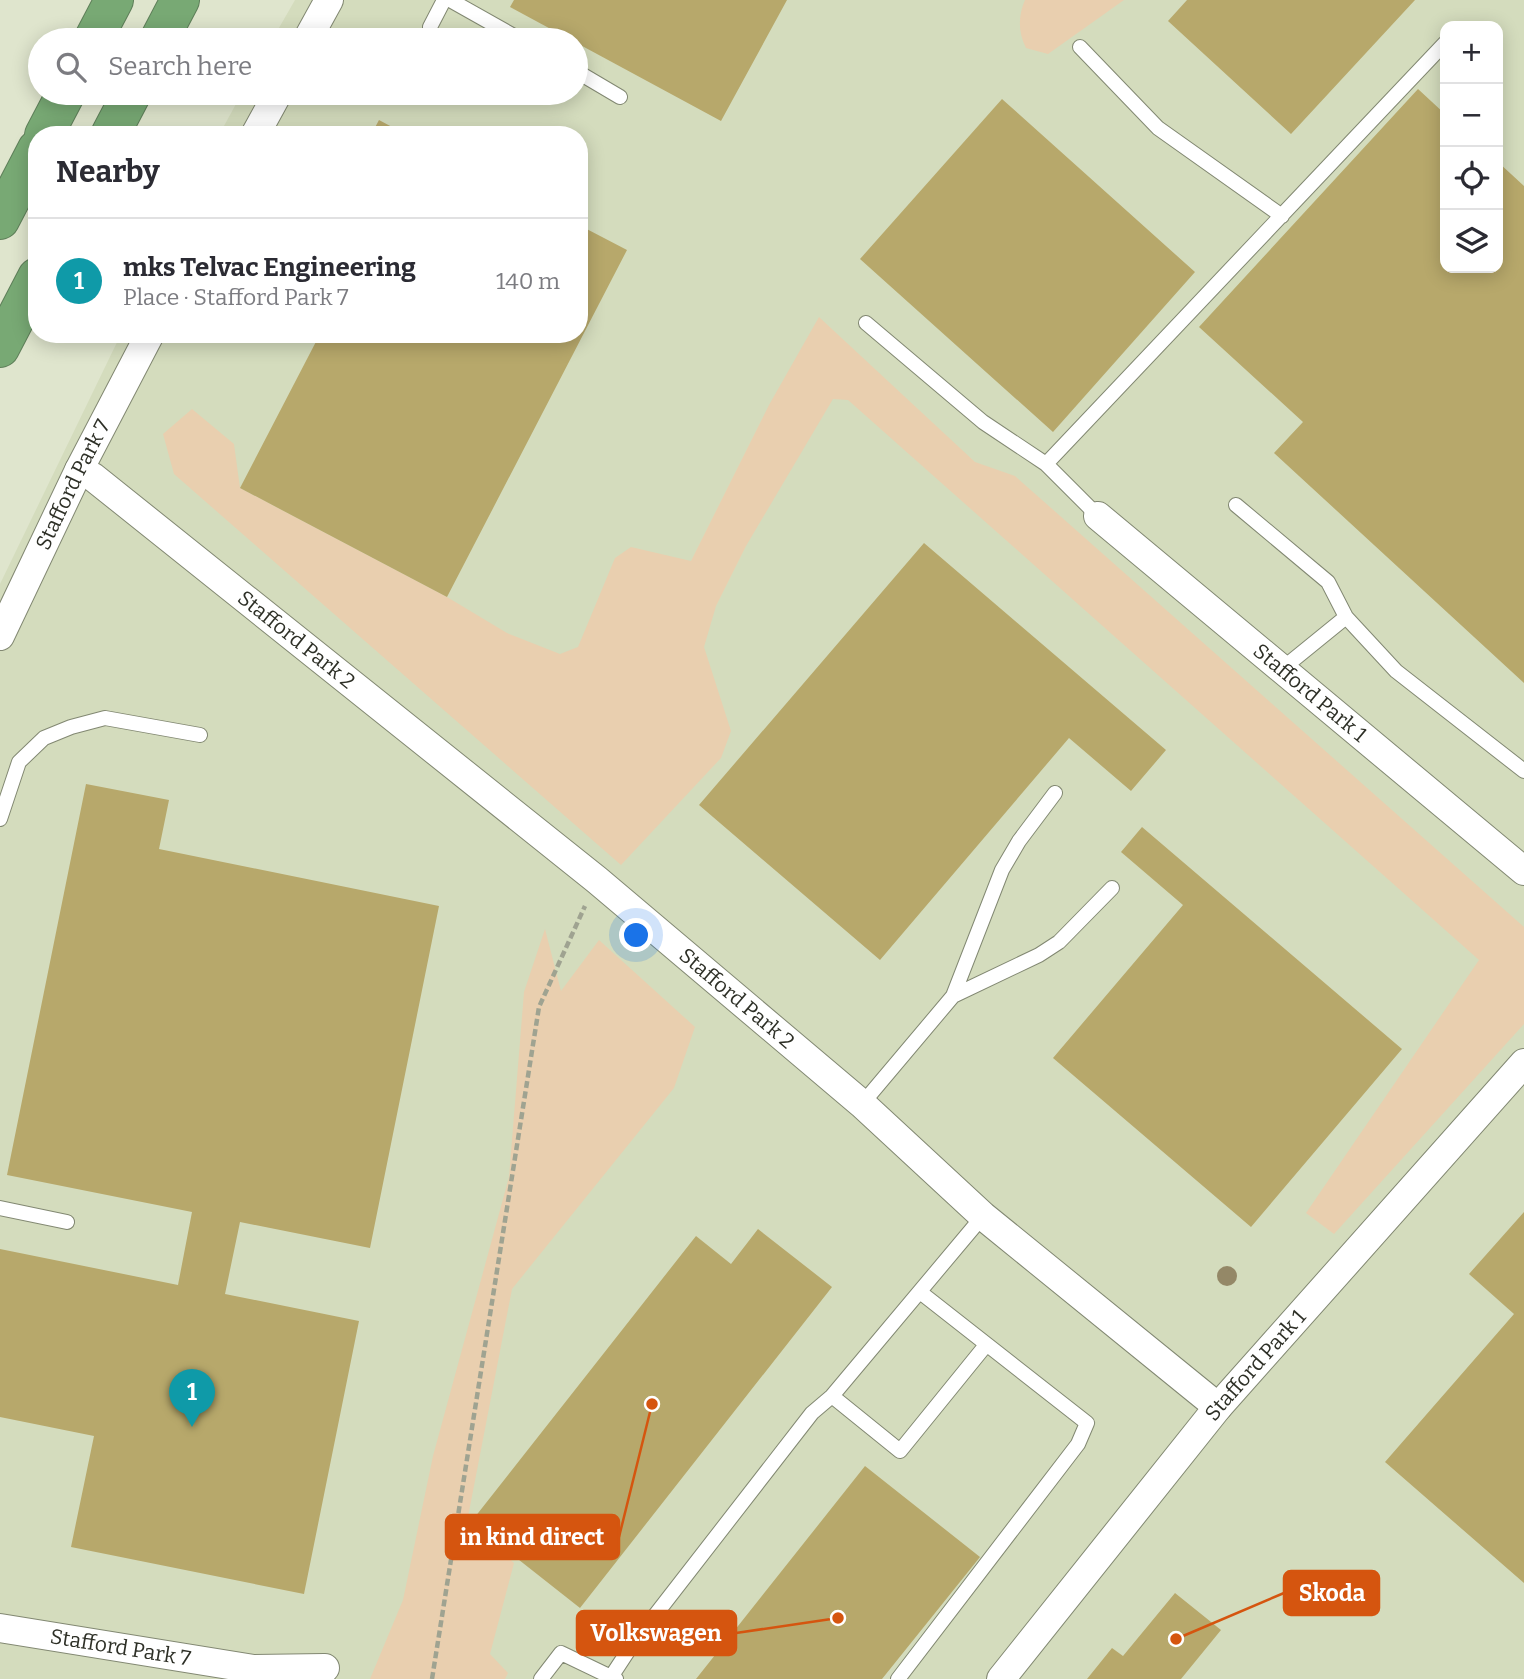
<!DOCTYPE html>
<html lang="en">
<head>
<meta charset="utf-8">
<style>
	body { margin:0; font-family:Bitter,serif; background:#f7f7f7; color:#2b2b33 }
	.controls { position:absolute; right:21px; top:21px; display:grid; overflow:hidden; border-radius:14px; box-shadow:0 4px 18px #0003 }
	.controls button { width:63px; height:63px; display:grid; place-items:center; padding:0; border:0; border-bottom:2px solid #e1e1e2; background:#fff; color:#2b2b33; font:35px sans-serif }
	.you { position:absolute; left:637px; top:936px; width:24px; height:24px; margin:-18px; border:5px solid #fff; border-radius:50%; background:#1a73e8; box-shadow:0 0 0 10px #1a73e833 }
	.badge { display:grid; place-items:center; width:46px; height:46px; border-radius:50%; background:#0b8043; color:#fff; font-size:23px; font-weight:700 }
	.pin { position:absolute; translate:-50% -58px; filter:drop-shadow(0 2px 4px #0008) }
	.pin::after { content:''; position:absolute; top:37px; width:24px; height:21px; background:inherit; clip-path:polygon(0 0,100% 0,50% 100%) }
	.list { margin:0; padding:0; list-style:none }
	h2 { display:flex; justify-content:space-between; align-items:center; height:91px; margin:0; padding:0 28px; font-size:30px }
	h2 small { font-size:23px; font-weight:400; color:#7c7c81 }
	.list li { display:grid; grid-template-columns:46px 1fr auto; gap:21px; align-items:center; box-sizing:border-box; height:126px; padding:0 28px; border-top:2px solid #e1e1e2 }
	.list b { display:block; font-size:26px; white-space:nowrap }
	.list p { margin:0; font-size:23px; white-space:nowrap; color:#7c7c81 }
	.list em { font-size:23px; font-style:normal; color:#7c7c81 }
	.icon { flex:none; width:38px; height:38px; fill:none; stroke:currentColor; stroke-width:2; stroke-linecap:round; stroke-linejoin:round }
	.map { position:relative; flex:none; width:1524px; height:1679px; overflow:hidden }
	.search { position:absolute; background:#fff; box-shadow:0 4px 18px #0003; left:28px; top:28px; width:560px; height:77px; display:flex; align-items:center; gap:18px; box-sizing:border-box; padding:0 24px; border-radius:38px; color:#7c7c81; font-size:26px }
	.panel { position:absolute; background:#fff; box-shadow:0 4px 18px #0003; left:28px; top:126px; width:560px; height:217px; border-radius:28px }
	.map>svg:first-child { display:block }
</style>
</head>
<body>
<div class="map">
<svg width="1524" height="1679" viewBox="0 0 1524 1679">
	<rect width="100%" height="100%" fill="#dfe5cd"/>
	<!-- built -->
	<path fill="#d4dcbd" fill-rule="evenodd" d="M295,0H1524V1679H0V584L121,334H579V135H219L242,93H576V40H272ZM1445,26H1498V268H1445Z"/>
	<!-- green -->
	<path fill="#e9cfaf" d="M1025,0H1124L1048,54L1026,48C1018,32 1018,16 1025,0Z
		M819,317L975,462L1015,476L1524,927V1024L1334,1234L1306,1213L1479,960L848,400L833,399L746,546L716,606L704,647L731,731L721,758L621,865L174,474L163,434L192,409L234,444L240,488L447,597L507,633L560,654L578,647L615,558L631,547L691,561L769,405Z
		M545,929L561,991L599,940L695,1027L674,1088L512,1289L467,1522L514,1563L490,1654L508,1673L505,1679H370L403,1600L433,1456L509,1177L524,992Z"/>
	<!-- building -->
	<path fill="#b7a86b" d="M514,0H787L721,121L510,7Z
		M1187,0H1415L1291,134L1168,21Z
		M1418,89L1445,114V268H1498V162L1524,186V683L1274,453L1303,422L1199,327Z
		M1002,99L1195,272L1053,432L860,259Z
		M379,120L407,135H371Z
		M579,225L627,250L447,597L240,488L320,334H579Z
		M924,543L1166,750L1131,791L1069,738L880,960L699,805Z
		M86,784L169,800L159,849L439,906L370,1248L240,1222L225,1294L359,1321L304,1594L71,1547L94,1436L0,1417V1249L178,1285L192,1212L7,1175Z
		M1142,827L1402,1049L1251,1227L1053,1058L1183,905L1121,852Z
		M1524,1212V1583L1385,1462L1514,1314L1469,1274Z
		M758,1229L832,1287L580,1608L471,1522L696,1236L731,1264Z
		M865,1466L980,1557L882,1679H696Z
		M1175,1593L1221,1630L1181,1679H1087L1112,1648L1123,1656Z"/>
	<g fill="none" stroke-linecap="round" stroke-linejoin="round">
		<!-- lane casing -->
		<g stroke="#828872" stroke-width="16">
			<path id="lane" d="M450,0L521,40
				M430,27L444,0
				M1080,47L1158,128L1282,216
				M576,71L620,97
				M866,323L983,422L1046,464
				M1236,505L1328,582L1346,617L1282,669
				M1098,516L1046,464L1445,43
				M1346,617L1396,671L1524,771
				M0,819L19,762L44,738L71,727L105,718L200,735
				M953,996L1039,955L1059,942L1112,888
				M862,1104L953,996L1002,870L1019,841L1055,793
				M0,1208L67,1222
				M832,1396L900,1451L986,1345
				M541,1679L561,1653L611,1677
				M616,1679L611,1677L632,1645L812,1413L832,1396L983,1216
				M898,1679L1078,1444L1087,1423L920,1292"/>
		</g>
		<!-- street casing -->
		<g stroke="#828872" stroke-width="30">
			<g id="street">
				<path d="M307,40L329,0"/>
				<path d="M255,135L278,93"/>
				<path id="s1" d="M79,470L93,477L597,880L862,1104L983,1216L1218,1407"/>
				<path id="s2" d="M1098,516L1524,871"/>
				<path id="s3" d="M0,636L79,470L150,334"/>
				<path id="s4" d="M0,1628L254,1669L325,1668"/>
				<path id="s5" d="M1001,1679L1218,1407L1524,1063"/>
			</g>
		</g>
		<!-- highway casing -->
		<g stroke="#5e7f59" stroke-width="40">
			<path id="highway" d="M93,40L114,0
				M159,40L180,0
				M44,135L66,93
				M110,135L132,93
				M0,220L37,149
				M0,348L37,277"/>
		</g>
		<!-- path -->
		<path stroke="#9fa391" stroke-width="4.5" stroke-dasharray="7 3.5" stroke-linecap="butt" d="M432,1679L539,1007L585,906"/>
		<!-- lane -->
		<use href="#lane" stroke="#fff" stroke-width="14"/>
		<!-- street -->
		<use href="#street" stroke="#fff" stroke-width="28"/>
		<!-- highway -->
		<use href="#highway" stroke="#78a974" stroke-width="38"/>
	</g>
	<!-- trees -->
	<circle fill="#948867" cx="1227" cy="1276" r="10"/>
	<g text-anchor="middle" stroke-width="6" stroke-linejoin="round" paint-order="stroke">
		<!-- street labels -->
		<g font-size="21" fill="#2e3027" stroke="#fff">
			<text dy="7" stroke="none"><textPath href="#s3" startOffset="168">Stafford Park 7</textPath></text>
			<text dy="7" stroke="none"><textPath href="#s1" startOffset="276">Stafford Park 2</textPath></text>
			<text dy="7" stroke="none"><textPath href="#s2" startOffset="276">Stafford Park 1</textPath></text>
			<text dy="7" stroke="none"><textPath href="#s1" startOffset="844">Stafford Park 2</textPath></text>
			<text dy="7" stroke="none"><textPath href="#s5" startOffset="404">Stafford Park 1</textPath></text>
			<text dy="7" stroke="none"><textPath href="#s4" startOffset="122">Stafford Park 7</textPath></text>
		</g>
	</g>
	<!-- callouts -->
	<path fill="none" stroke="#d5550f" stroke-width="2.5" d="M652 1404L619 1537M1176 1639L1284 1593M838 1618L736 1633"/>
	<g fill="#d5550f" stroke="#fff" stroke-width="2.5">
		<circle cx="652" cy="1404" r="7"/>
		<circle cx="1176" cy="1639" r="7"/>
		<circle cx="838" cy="1618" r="7"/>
	</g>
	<g fill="#d5550f" stroke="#d5550f" stroke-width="2.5">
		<rect x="446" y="1515" width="173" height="44" rx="7"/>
		<rect x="1284" y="1571" width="95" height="44" rx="7"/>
		<rect x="577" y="1611" width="159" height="44" rx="7"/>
	</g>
	<g font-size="23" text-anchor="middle" font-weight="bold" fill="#fff">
		<text x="532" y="1545">in kind direct</text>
		<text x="1332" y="1601">Skoda</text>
		<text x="656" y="1641">Volkswagen</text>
	</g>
</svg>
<div class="controls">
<button>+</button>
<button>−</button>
<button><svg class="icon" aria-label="locate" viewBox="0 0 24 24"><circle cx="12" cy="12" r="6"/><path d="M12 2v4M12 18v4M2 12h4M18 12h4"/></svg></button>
<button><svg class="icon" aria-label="layers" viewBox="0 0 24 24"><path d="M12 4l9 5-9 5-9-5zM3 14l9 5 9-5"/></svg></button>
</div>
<div class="you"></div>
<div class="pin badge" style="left:192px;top:1427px;background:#0f9aa8">1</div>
<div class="search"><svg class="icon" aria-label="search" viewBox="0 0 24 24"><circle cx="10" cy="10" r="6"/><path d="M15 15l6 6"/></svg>Search here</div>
<section class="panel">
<h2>Nearby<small></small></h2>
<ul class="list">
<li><span class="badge" style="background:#0f9aa8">1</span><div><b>mks Telvac Engineering</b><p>Place · Stafford Park 7</p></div><em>140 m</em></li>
</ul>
</section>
</div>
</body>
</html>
